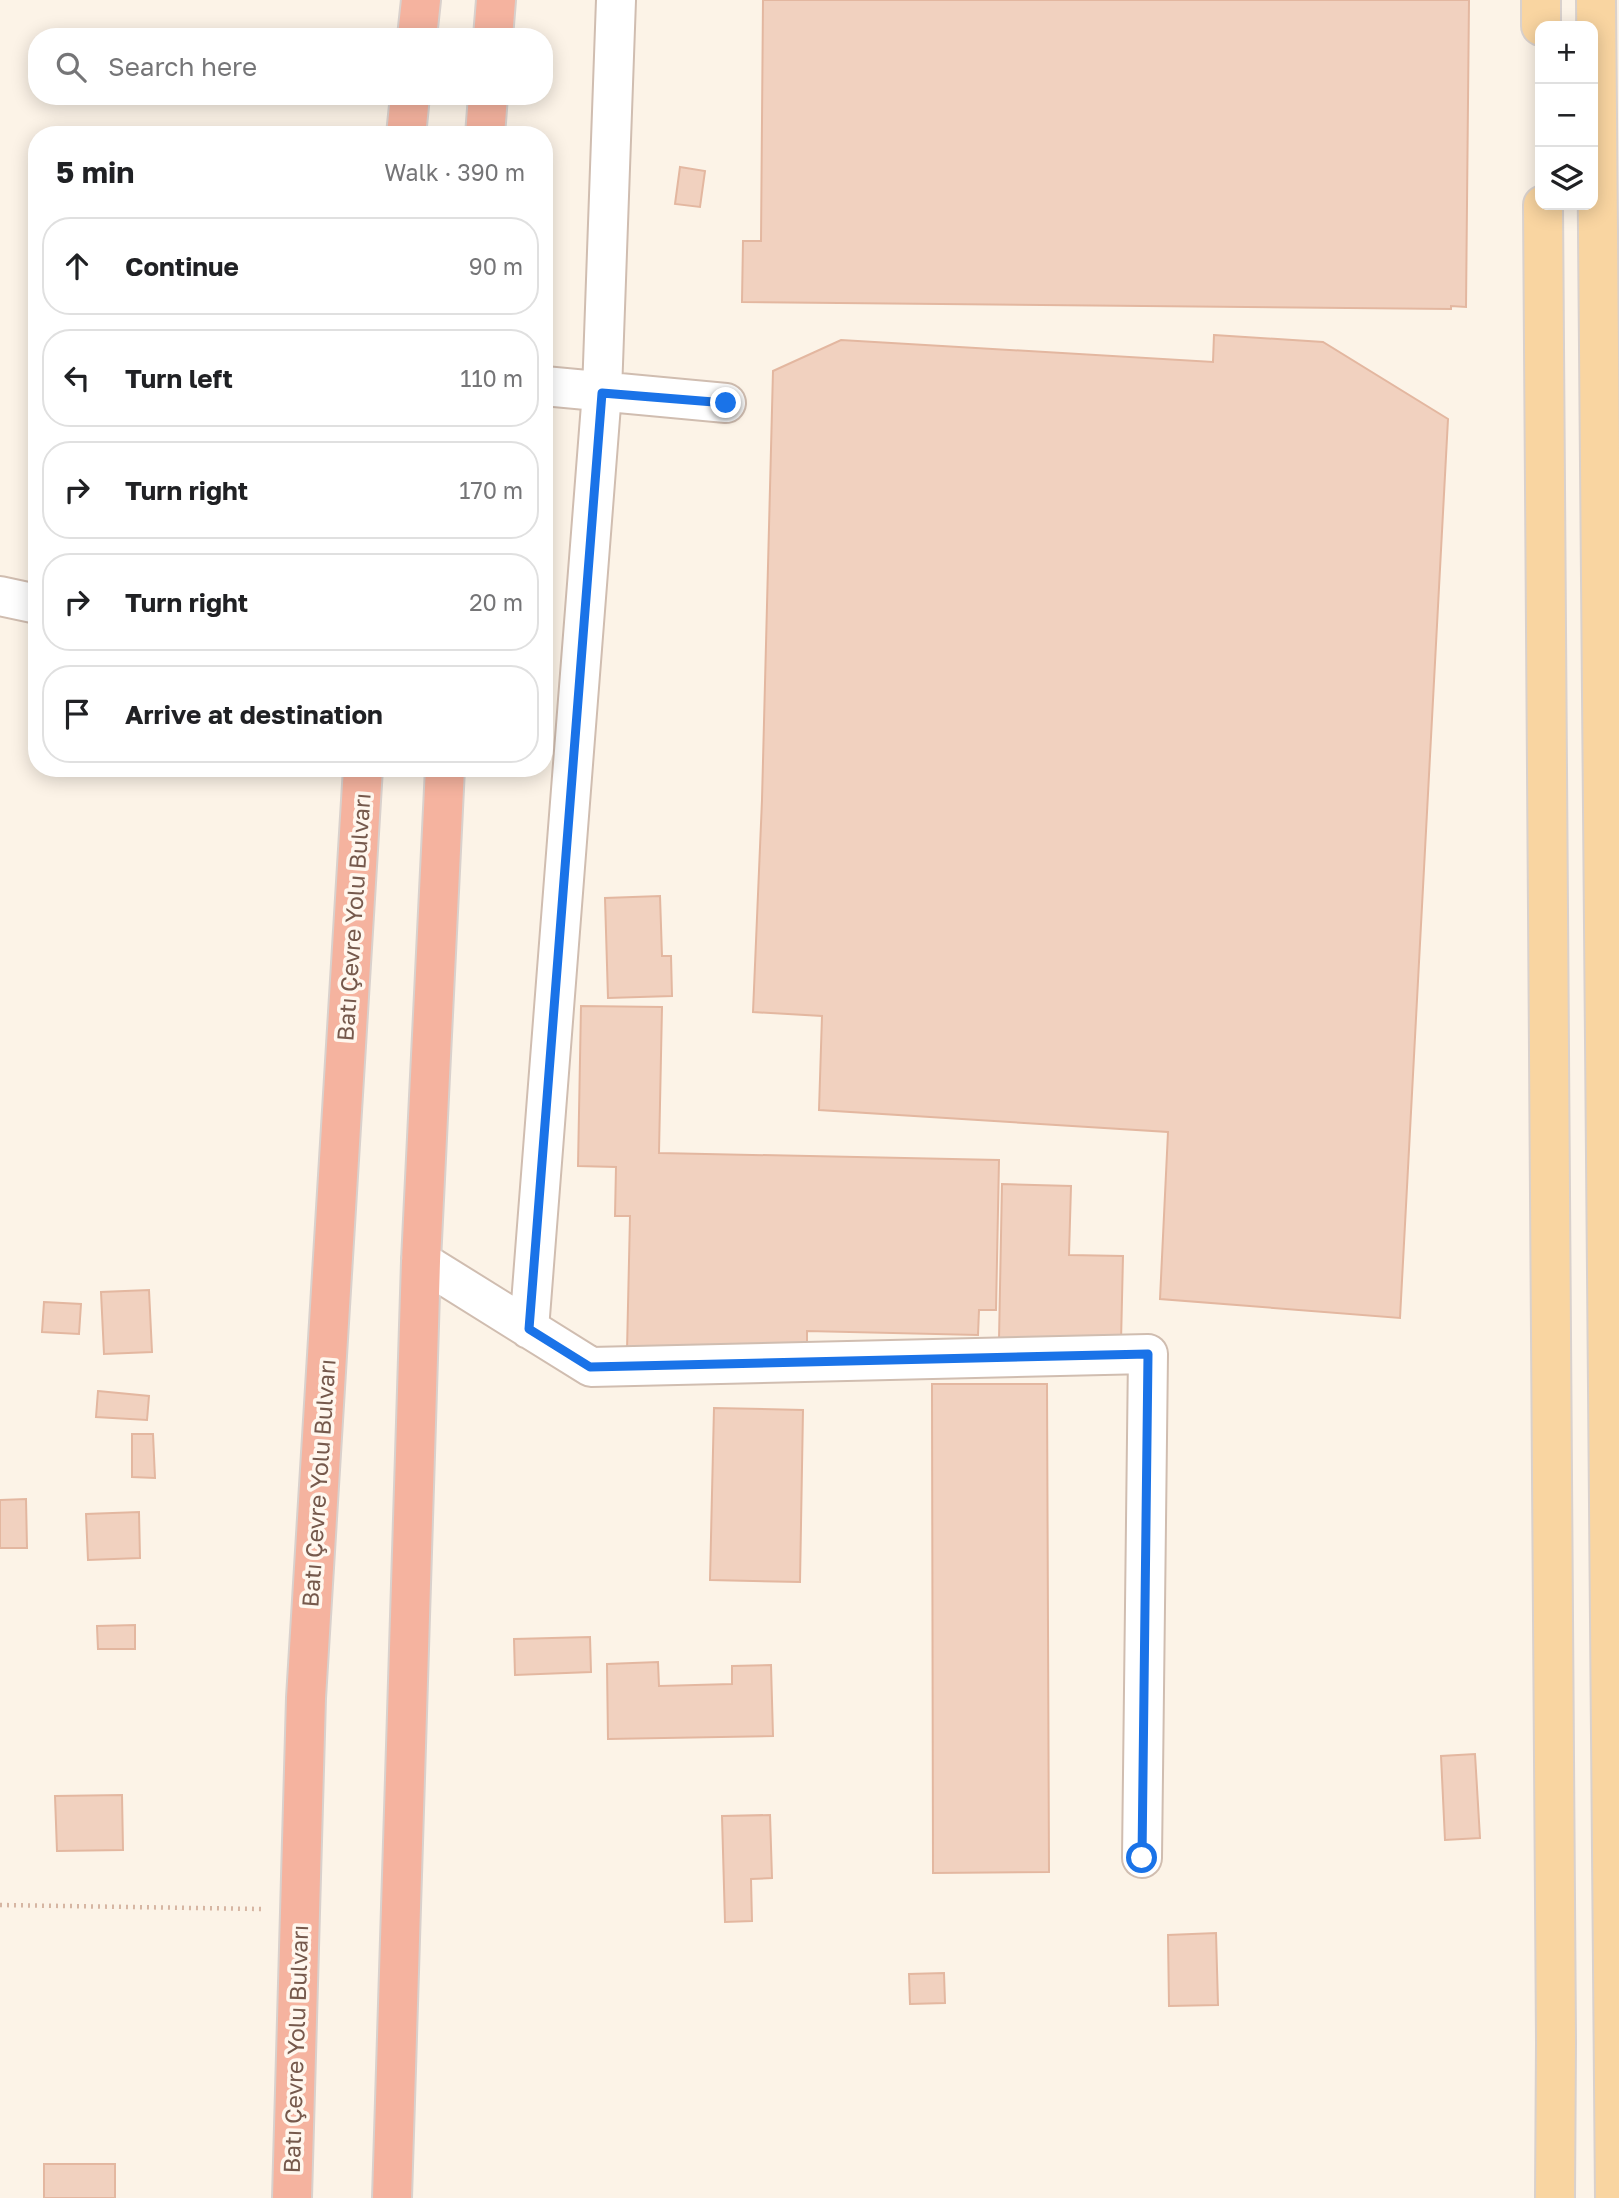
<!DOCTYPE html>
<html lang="en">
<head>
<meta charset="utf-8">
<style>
	body { margin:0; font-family:"Golos Text",sans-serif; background:#f6f6f6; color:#202124 }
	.controls { position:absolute; right:21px; top:21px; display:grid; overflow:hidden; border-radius:14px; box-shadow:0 4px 18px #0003 }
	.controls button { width:63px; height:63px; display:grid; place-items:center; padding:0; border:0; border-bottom:2px solid #e0e0e0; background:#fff; color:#202124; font:35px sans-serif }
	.stop { position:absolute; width:21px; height:21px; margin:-16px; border:5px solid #1a73e8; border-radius:50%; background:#fff }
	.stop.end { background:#1a73e8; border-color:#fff; box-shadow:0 2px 7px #0008 }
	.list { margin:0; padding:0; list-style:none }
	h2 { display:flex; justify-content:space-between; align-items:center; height:91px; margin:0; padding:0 28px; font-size:30px }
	h2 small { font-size:23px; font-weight:400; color:#757577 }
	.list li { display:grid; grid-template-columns:46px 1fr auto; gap:21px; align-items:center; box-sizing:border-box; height:98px; margin:0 14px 14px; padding:0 14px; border:2px solid #e0e0e0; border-radius:28px }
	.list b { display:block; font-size:26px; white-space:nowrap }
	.list em { font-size:23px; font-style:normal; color:#757577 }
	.icon { flex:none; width:38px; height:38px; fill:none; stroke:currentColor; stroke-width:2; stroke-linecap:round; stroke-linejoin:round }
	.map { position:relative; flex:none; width:1619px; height:2198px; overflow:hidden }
	.search { position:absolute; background:#fff; box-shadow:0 4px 18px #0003; left:28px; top:28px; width:525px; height:77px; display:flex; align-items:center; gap:18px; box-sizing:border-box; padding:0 24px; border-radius:28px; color:#757577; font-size:26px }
	.panel { position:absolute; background:#fff; box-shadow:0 4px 18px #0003; left:28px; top:126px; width:525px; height:651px; border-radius:28px }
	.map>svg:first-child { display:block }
</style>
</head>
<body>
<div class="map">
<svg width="1619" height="2198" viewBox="0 0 1619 2198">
	<rect width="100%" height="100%" fill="#fcf3e7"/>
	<!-- building -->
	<path fill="#f1d1bf" stroke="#e3b7a0" stroke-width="2" d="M763,0H1469L1466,307L1451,306V309L742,302L743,241H761Z
		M680,167L705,171L700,207L675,204Z
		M1214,335L1323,342L1448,419L1400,1318L1160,1299L1168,1132L819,1110L822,1016L753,1012L762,800L773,371L841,340L1213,362Z
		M660,896L662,956H671L672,996L608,998L605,898Z
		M581,1006L662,1007L659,1153L999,1160L996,1310H979L978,1335L807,1331V1355L627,1351L630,1216H615L616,1167L578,1166Z
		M1002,1184L1071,1186L1069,1255L1123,1256L1121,1342L999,1340Z
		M149,1290L152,1352L104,1354L101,1292Z
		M44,1302L81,1304L79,1334L42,1332Z
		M932,1384H1047L1049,1872L933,1873Z
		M98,1391L149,1396L147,1420L96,1417Z
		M714,1408L803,1410L800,1582L710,1580Z
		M132,1434H153L155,1478L132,1477Z
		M26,1499L27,1548H0V1500Z
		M139,1512L140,1558L88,1560L86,1514Z
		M135,1625V1649H98L97,1626Z
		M590,1637L591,1672L515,1675L514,1639Z
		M658,1662L659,1686L732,1684V1666L771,1665L773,1736L608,1739L607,1664Z
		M1475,1754L1480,1838L1445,1840L1441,1756Z
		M122,1795L123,1850L57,1851L55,1796Z
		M770,1815L772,1878L751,1879L752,1921L725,1922L722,1816Z
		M1216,1933L1218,2005L1169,2006L1168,1935Z
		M944,1973L945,2003L910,2004L909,1974Z
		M44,2164H115V2198H44Z"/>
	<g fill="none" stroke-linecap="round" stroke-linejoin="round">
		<!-- minor casing -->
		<g stroke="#d0bdb0" stroke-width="42">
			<path id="minor" d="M544,386L726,403
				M0,596L37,604
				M421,1261L591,1367L1148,1354L1142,1858
				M529,1329L602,392L616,0"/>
		</g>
		<!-- major casing -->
		<g stroke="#d9d1cd" stroke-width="42">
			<path id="major" d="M1541,0V26
				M1596,0L1615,2198
				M1543,205L1556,2042L1555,2198"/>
		</g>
		<!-- highway casing -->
		<g stroke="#d9d1cd" stroke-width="42">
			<path id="highway" d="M417,37L421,0
				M493,37L496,0
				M406,135L410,96
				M485,135L488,96
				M292,2198L306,1698L363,768
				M392,2198L421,1261L445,768"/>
		</g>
		<!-- path -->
		<path stroke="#d6b5a2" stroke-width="4.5" stroke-dasharray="2 5" stroke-linecap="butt" d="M0,1905L262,1909"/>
		<!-- minor -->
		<use href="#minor" stroke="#fff" stroke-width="38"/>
		<!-- major -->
		<use href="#major" stroke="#f9d5a1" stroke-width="38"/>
		<!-- highway -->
		<use href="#highway" stroke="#f5b39f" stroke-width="38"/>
	</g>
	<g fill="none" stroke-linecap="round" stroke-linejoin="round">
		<!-- route -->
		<path stroke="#1a73e8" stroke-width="9" d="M726,403L602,393L529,1329L590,1367L1148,1354L1142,1858"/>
	</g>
	<g text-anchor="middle" stroke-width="7" stroke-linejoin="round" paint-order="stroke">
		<!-- street labels -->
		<g font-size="23" fill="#76594c" stroke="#fff7ee">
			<text transform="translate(354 917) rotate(-86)" y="8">Batı Çevre Yolu Bulvarı</text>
			<text transform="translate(319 1483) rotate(-86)" y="8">Batı Çevre Yolu Bulvarı</text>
			<text transform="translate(296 2049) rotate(-88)" y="8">Batı Çevre Yolu Bulvarı</text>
		</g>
	</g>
</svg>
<div class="controls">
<button>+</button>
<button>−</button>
<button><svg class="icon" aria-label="layers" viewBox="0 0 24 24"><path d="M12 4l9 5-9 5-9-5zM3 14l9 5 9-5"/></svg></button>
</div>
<div class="stop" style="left:1142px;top:1858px"></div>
<div class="stop end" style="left:726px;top:403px"></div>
<div class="search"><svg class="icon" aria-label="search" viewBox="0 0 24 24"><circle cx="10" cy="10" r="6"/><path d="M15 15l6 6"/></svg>Search here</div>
<section class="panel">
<h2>5 min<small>Walk · 390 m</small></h2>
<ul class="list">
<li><svg class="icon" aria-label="ahead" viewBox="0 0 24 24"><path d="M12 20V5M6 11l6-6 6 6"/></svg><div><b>Continue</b></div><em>90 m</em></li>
<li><svg class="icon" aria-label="left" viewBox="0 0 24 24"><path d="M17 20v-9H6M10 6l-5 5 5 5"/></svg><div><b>Turn left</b></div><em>110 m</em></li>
<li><svg class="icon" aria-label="right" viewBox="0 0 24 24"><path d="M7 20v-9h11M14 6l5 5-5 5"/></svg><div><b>Turn right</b></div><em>170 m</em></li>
<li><svg class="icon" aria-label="right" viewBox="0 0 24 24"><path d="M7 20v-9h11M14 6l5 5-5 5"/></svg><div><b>Turn right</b></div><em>20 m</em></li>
<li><svg class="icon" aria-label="arrive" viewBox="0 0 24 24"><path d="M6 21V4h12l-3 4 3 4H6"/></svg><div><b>Arrive at destination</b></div></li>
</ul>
</section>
</div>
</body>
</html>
